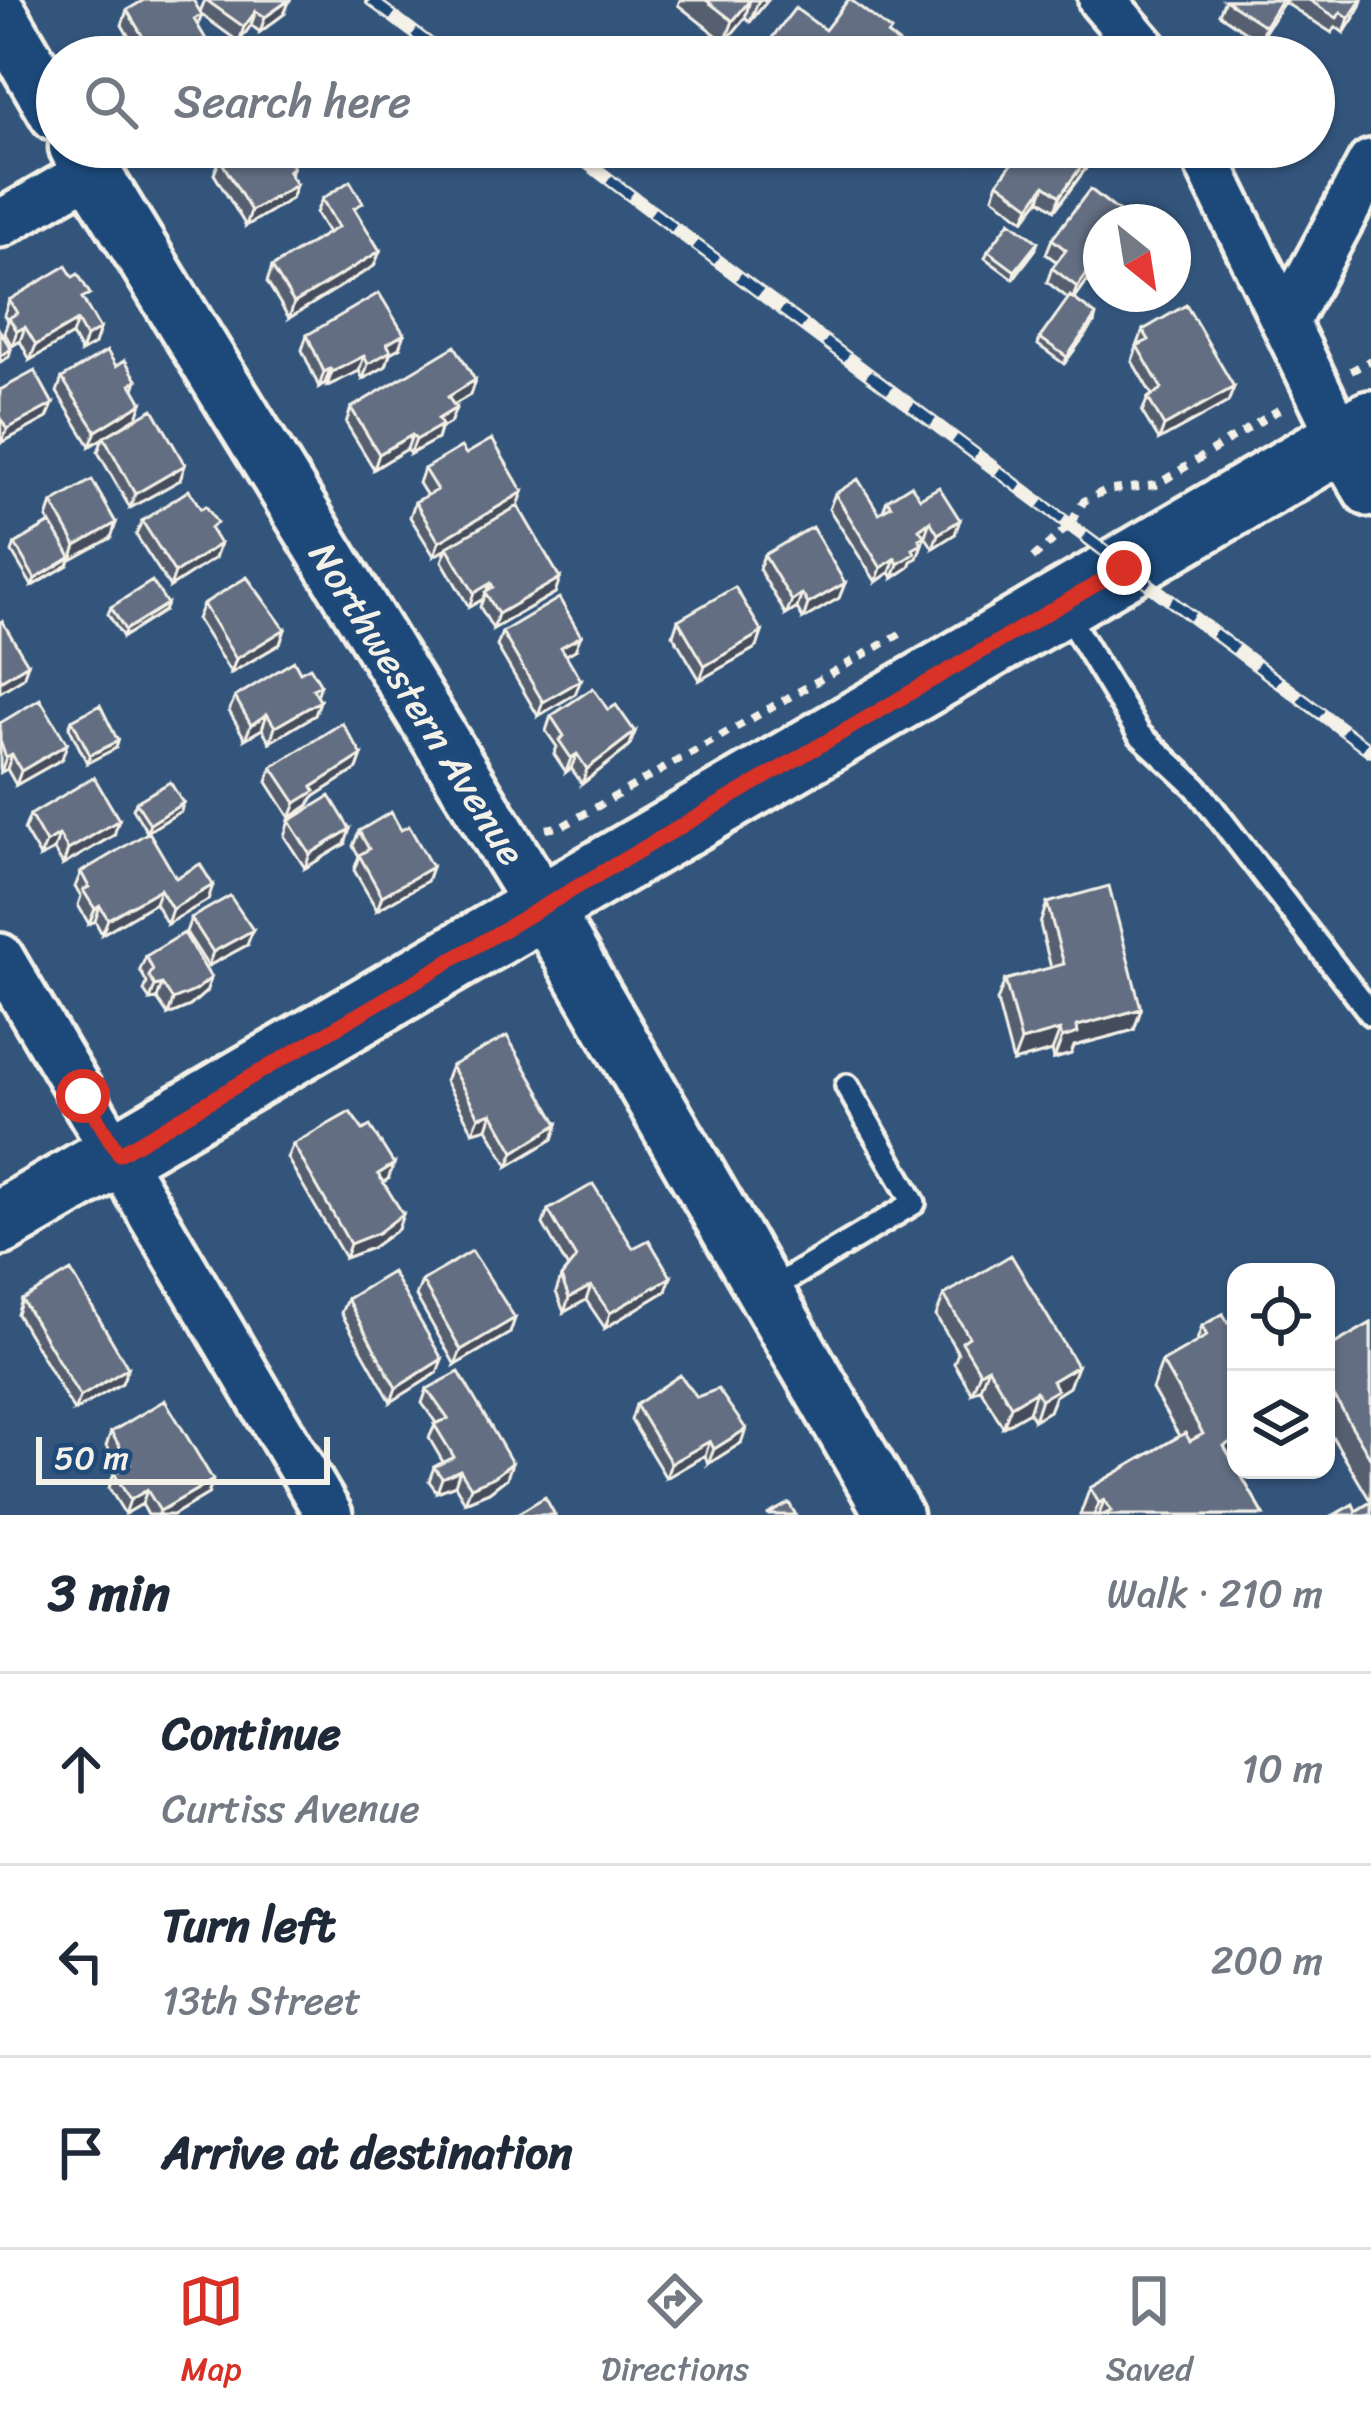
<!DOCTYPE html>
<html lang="en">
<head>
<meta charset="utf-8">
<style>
	body { margin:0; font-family:Sriracha,sans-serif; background:#f6f6f7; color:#1f2937 }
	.controls { position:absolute; right:36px; bottom:36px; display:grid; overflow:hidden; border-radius:24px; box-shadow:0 3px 9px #0004 }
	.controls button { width:108px; height:108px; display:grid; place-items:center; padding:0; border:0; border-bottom:3px solid #e0e1e3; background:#fff; color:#1f2937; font:60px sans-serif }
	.compass { position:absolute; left:1083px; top:204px; width:108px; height:108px; border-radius:50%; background:#fff; box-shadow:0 3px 9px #0004; rotate:150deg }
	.scale { position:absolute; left:36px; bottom:30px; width:294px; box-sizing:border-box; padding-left:12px; border:6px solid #f4f1e8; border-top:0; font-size:33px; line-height:42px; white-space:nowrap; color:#f4f1e8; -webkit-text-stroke:9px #1f4a7a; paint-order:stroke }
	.stop { position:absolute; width:36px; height:36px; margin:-27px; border:9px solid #d93025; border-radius:50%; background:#fff }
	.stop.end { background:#d93025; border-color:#fff; box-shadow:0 3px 12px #0008 }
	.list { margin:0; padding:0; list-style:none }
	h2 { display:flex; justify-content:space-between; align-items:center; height:156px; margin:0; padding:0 48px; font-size:51px }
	h2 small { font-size:39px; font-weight:400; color:#747a83 }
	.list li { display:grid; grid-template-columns:78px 1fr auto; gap:36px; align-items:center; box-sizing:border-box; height:192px; padding:0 48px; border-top:3px solid #e0e1e3 }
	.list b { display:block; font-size:45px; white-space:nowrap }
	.list p { margin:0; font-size:39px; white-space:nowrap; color:#747a83 }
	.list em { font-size:39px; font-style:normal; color:#747a83 }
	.icon { flex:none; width:66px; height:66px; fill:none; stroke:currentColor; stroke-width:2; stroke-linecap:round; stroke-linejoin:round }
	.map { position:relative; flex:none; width:1371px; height:1515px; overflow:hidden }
	.search { position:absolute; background:#fff; box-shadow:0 3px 9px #0004; left:36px; right:36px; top:36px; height:132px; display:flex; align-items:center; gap:30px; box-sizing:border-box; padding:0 42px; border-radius:66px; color:#747a83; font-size:45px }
	.sheet { height:732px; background:#fff }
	nav { display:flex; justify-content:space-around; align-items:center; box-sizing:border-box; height:168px; border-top:3px solid #e0e1e3; background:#fff; font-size:33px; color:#747a83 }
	nav a { display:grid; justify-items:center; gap:6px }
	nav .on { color:#d93025 }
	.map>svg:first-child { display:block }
</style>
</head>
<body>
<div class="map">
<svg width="1371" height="1515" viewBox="0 0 1371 1515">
	<rect width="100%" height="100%" fill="#33557c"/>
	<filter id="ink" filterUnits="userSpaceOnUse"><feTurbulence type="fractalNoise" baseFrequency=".00833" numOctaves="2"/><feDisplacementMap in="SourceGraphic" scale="24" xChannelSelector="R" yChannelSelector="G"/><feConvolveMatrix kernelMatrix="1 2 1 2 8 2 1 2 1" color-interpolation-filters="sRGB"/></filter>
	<g filter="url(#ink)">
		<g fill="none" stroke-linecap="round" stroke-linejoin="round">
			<!-- service casing -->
			<g stroke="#f4f1e8" stroke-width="30">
				<path id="service" d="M1064,610L1139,734L1196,787L1371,1014
					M766,1292L914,1203L847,1086"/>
			</g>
			<!-- minor casing -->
			<g stroke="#f4f1e8" stroke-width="54">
				<path id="minor" d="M1102,0L1151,57
					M1200,147L1342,440
					M0,224L91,171
					M1286,321L1371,163
					M0,957L329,1515"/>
			</g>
			<!-- tertiary casing -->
			<g stroke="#f4f1e8" stroke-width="63">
				<path id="tertiary" d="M0,15L57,113
					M77,147L543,907L894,1515
					M1342,440L1371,489"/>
			</g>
			<!-- secondary casing -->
			<g stroke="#f4f1e8" stroke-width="72">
				<path id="secondary" d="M0,1223L1371,423"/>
			</g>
			<!-- path -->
			<path stroke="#f4f1e8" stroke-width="8" stroke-dasharray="9 9" stroke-linecap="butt" d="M1351,371L1371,360
				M1033,558L1069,526L1084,501L1104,491L1156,485L1285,406
				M546,829L563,826L900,634"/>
			<!-- service -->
			<use href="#service" stroke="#1f4a7a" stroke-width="21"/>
			<!-- minor -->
			<use href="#minor" stroke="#1f4a7a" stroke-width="45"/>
			<!-- tertiary -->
			<use href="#tertiary" stroke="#1f4a7a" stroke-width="54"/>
			<!-- secondary -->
			<use href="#secondary" stroke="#1f4a7a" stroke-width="63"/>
			<!-- rail casing -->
			<g stroke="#f4f1e8" stroke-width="14">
				<path id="rail" d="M371,0L447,57
					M566,147L1371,751"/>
			</g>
			<!-- rail -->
			<use href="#rail" stroke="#1f4a7a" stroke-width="9" stroke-dasharray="27" stroke-linecap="butt"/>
		</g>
		<!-- wall -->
		<path fill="#555f70" stroke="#f4f1e8" stroke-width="3" d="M205,0L284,14L260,32L251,25L239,42L202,15L198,25L202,56L200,57H141L122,25L127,10L200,12Z
			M680,0H768L750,22L745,18L725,42L678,5Z
			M1225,0H1362L1358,11L1344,33L1336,27L1332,33L1284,2L1259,41L1219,14Z
			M185,147H213L193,160Z
			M949,147H981L969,162Z
			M220,159L282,160L293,167L290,175L296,185L291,199L246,226L214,174Z
			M1086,168L1055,210L1040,199L1024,220L993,197L998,182Z
			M322,199L358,216L380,251L374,266L289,318L267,282L272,267L328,233L316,213Z
			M1101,222V286L1098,289L1087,281L1074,299L1094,323L1064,364L1038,345L1040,338L1069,299L1047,282L1052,268L1057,262L1046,254L1052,239Z
			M1035,250L1013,279L985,258L988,251Z
			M9,300L86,304L95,344L81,352L72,335L30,360L20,341L12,346L4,332L8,321L4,315Z
			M1143,330L1234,387L1228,402L1159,440L1142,412L1148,398L1152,395L1132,361Z
			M307,335L399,348L390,353L386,366L363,379L359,371L327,386L325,383L319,387L302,350Z
			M116,366L137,380L134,389L137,417L113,432L185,465L180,480L130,508L98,452L103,438L90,446L57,392L62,378Z
			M475,380L470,395L453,405L456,408L450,423L440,429L437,439L410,454L407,449L374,469L346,423L351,408Z
			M0,390L53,404L47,418L1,443Z
			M466,454L518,506L555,593L493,629L480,607L483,599L469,607L442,561L447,548L434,556L410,517L415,502L427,496L419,483L424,469Z
			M835,494L879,513L883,511L887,500L920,498L955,534L933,548L925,536L917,558L911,561L909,567L893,578L890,572L876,582L829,509Z
			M52,503L111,538L70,559L68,565L32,586L12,552L15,544L50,523L47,518Z
			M142,521L214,534L215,558L170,587L136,535Z
			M764,555L845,583L839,598L803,619L797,608L786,615L759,569Z
			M167,604L164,611L123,637L108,614L111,607Z
			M203,604L285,629L280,644L231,673L197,619Z
			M678,620L762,632L757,647L700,680L673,635Z
			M502,632L575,650L566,655L575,694L538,716L497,646Z
			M300,672L321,685L317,696L320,701L315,715L270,742L262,729L245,739L229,711L235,697Z
			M608,710L635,732L629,747L582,784L571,768L566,772L554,754L557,747L546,731L551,716Z
			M72,720L118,741L116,748L87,763L69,727Z
			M0,723L62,759L16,785L7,769L1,772L0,769Z
			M362,755L357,769L312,798L309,805L290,818L267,782L272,767Z
			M136,802L183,803L181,811L147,832L133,809Z
			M30,815L114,835L63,865L54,850L40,857L24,830Z
			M289,821L345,844L305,868L284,836Z
			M401,830L432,867L427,881L377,910L354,870L359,856L353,846L359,831Z
			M81,872L176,878L208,900L167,924L155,903L102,934L95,921L89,924L78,905L81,896L75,887Z
			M1047,903L1141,1009L1134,1030L1074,1046L1071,1054L1054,1059L1052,1051L1013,1062L997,1001L1005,980L1051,968L1040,924Z
			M191,918L247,945L208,966L186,932Z
			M146,956L211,978L206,992L190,1006L168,1015L157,999L150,1000L144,991L147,983L140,970Z
			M451,1066L558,1124L553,1139L508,1166L487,1128L473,1132L445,1081Z
			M293,1144L388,1179L383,1182L398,1229L372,1248L345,1258L287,1158Z
			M548,1210L633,1248L666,1291L605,1328L586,1300L564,1312L556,1292L561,1277L568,1268L543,1224Z
			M422,1281L515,1318L510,1333L455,1365L416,1296Z
			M944,1295L1077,1366L1069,1387L1055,1396L1049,1411L1034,1420L1029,1412L1003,1427L980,1388L972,1393L954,1363L958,1353L936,1316Z
			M347,1299L437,1373L391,1402L341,1313Z
			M22,1300L128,1368L122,1383L74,1411L17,1314Z
			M1223,1314L1233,1462L1264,1515H1080L1090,1488L1179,1436L1152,1389L1162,1362L1196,1343L1202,1326Z
			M1371,1323V1515L1356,1511L1371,1502L1326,1426V1349Z
			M427,1389L507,1478L489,1492L465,1502L455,1485L437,1492L429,1481L434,1467L443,1462L429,1438L436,1423L422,1403Z
			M697,1397L741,1443L708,1464L705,1455L666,1478L631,1420L636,1405Z
			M111,1432L208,1494L173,1515H148L142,1504L125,1514L109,1488L114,1473L120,1470L106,1446Z"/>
		<!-- shaded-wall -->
		<path fill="#454d5b" stroke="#f4f1e8" stroke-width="3" d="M290,0L284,14L260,32L265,17Z
			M750,0L745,18L725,42L733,21Z
			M759,0H768L750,22Z
			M1281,0H1285L1259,41L1265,26Z
			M1362,0L1358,11L1344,33L1349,18Z
			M256,11L251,25L239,42L244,27Z
			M207,41L202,56L181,57Z
			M197,147H213L193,160Z
			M1091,153L1086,168L1055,210L1060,196Z
			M296,185L291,199L246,226L251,211Z
			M1045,185L1040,199L1024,220L1030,206Z
			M1038,242L1035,250L1013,279L1015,271Z
			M380,251L374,266L289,318L294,303Z
			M1093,266L1087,281L1072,301L1077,287Z
			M1096,315L1094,323L1064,364L1067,357Z
			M77,321L72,335L30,360L36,345Z
			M25,327L20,341L12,346L17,331Z
			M100,329L95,344L81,352L86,337Z
			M404,334L399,348L390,353L386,366L363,379L368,364L387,344Z
			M11,349L9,357L0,362V356Z
			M364,356L359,371L327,386L332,372Z
			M330,369L325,383L319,387L324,372Z
			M475,380L470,395L443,411L448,397Z
			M1234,387L1228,402L1159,440L1164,426Z
			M142,403L137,417L90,446L96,431Z
			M53,404L47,418L1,443L7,429Z
			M456,408L450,423L440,429L437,439L410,454L416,440L438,419Z
			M412,435L407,449L374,469L379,454Z
			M185,465L180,480L130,508L135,494Z
			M523,492L518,506L434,556L439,542Z
			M960,520L955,534L933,548L938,534Z
			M930,521L917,558L911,561L909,567L893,578L898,564L919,529Z
			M116,523L111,538L71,560L76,546Z
			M220,544L215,558L170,587L175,573Z
			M71,557L68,565L32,586L35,579Z
			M895,558L890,572L876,582L881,568Z
			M560,578L555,593L493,629L498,614Z
			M491,583L483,599L469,607L474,593Z
			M845,583L839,598L803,619L808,604Z
			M802,594L797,608L786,615L792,601Z
			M167,604L164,611L123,637L125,630Z
			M285,629L280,644L231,673L236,659Z
			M762,632L757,647L700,680L705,666Z
			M581,636L575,650L556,661L561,647Z
			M28,664L23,678L0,692V681Z
			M581,680L575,694L538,716L543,702Z
			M320,701L315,715L270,742L275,727Z
			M267,714L262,729L245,739L251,725Z
			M635,732L629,747L582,784L587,769Z
			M118,741L116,748L87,763L90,755Z
			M67,744L62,759L16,785L21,771Z
			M12,754L7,769L1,772L6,757Z
			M577,754L571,768L566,772L571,758Z
			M362,755L357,769L312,798L309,805L290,818L296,803L312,787Z
			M183,803L181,811L147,832L150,824Z
			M119,820L114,835L63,865L68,850Z
			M350,829L345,844L305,868L310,854Z
			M59,835L54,850L40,857L46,843Z
			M432,867L427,881L377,910L382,896Z
			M213,885L208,900L167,924L172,909Z
			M160,889L155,903L102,934L108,919Z
			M100,906L95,921L89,924L95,909Z
			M253,930L247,945L208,966L213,952Z
			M211,978L206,992L190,1006L168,1015L173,1000Z
			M162,984L157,999L150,1000L155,986Z
			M1141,1009L1134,1030L1074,1046L1071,1054L1054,1059L1062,1038L1077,1026Z
			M1060,1030L1052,1051L1013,1062L1021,1041Z
			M492,1113L487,1128L473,1132L479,1117Z
			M558,1124L553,1139L508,1166L514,1152Z
			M394,1164L388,1179L373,1189L378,1174Z
			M403,1214L398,1229L372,1248L345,1258L350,1244Z
			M671,1277L666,1291L605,1328L610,1313Z
			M591,1286L586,1300L564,1312L569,1298Z
			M515,1318L510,1333L455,1365L461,1350Z
			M442,1359L437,1373L391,1402L396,1388Z
			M1077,1366L1069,1387L1055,1396L1049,1411L1034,1420L1041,1399L1052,1381Z
			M988,1367L980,1388L972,1393L980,1372Z
			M128,1368L122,1383L74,1411L80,1397Z
			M1036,1391L1029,1412L1003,1427L1011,1406Z
			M746,1429L741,1443L708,1464L714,1449Z
			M1236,1439V1461L1214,1473L1224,1446Z
			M710,1441L705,1455L666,1478L671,1463Z
			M512,1463L507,1478L489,1492L465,1502L471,1487Z
			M460,1470L455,1485L437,1492L442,1478Z
			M213,1480L208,1494L173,1515H158L160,1511Z
			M147,1490L142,1504L125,1514L130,1500Z
			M1104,1500L1099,1515H1094L1099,1503Z"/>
		<!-- building -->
		<path fill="#636e82" stroke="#f4f1e8" stroke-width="3" d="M144,0H193L202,15L194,19L207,41L181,57H155L127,10Z
			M206,0H289L265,17L256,11L244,27Z
			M706,0H750L733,21Z
			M848,0H851L891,31L888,35L913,54L911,57H837L835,55L833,57H757L795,8L825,30Z
			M1225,0H1281L1265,26Z
			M1309,0H1361L1349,18L1341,12L1337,18Z
			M240,147H274L282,160L287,157L293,167L288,171L296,185L251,211L220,159Z
			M1024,147H1083L1091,153L1060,196L1045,185L1030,206L998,182Z
			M350,181L363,203L354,208L380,251L294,303L272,267L338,227L322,199Z
			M1090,189L1123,215L1119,219L1123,222H1101V273L1093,266L1077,287L1052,268L1066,250L1052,239Z
			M1010,221L1038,242L1015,271L988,251Z
			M66,266L73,277L78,274L90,294L82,298L100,329L86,337L77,321L36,345L25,327L17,331L9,318L17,313L9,300Z
			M379,293L404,334L387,344L391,351L368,364L364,356L332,372L330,369L324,372L307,335Z
			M1070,296L1096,315L1067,357L1040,338Z
			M1186,305L1234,387L1164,426L1148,398L1162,389L1137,346L1149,340L1143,330Z
			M0,331L11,349L0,356Z
			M455,346L475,380L448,397L456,408L438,419L442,425L416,440L412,435L379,454L351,408Z
			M107,351L116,366L125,360L137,380L131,384L142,403L96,431L62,378Z
			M35,371L53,404L7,429L0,417V390Z
			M153,409L185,465L135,494L104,437Z
			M492,439L523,492L439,542L415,502L437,490L424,469L461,447L466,454Z
			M858,479L879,513L891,506L887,500L911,485L920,498L939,487L960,520L938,534L930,521L919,529L924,536L919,539L922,544L913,549L915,553L898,564L895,558L881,568L835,494Z
			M92,480L116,523L76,546L52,503Z
			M189,490L201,509L206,506L217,523L210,528L220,544L175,573L142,521Z
			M518,506L560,578L498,614L485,592L493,587L491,583L474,593L447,547Z
			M51,523L71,557L35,579L15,544Z
			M812,527L845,583L808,604L802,594L792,601L764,555Z
			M247,577L285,629L236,659L203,604Z
			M152,581L167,604L125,630L111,607Z
			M735,587L762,632L705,666L678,620Z
			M559,598L581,636L561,647L581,680L543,702L502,632Z
			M2,621L28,664L0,681V622Z
			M294,661L300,672L310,667L321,685L313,689L320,701L275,727L267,714L251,725L235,697Z
			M593,688L608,710L616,705L635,732L587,769L577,754L571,758L559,740L564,736L551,716Z
			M40,699L67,744L21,771L12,754L6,757L0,741V723Z
			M100,705L118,741L90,755L72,720Z
			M342,723L362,755L312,787L315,791L296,803L272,767Z
			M94,777L119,820L68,850L59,835L46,843L30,815Z
			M170,782L183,803L150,824L136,802Z
			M330,796L350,829L310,854L289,821Z
			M391,812L401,830L409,826L432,867L382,896L359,855L369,849L359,831Z
			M149,832L176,878L200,864L213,885L172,909L160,889L108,919L100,906L95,909L83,890L89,887L81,872Z
			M1109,886L1141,1009L1077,1026L1078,1033L1062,1038L1060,1030L1021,1041L1005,980L1064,964L1047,903Z
			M230,896L253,930L213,952L191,918Z
			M184,933L211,978L195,991L173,1000L162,984L155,986L149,976L153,970L146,956Z
			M507,1036L558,1124L514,1152L492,1113L479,1117L451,1066Z
			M350,1112L363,1130L370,1126L394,1164L378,1174L403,1214L378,1233L350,1244L293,1144Z
			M593,1184L633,1248L649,1240L671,1277L610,1313L591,1286L569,1298L561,1277L576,1258L548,1210Z
			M472,1251L515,1318L461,1350L422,1281Z
			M1011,1255L1077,1366L1052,1381L1057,1390L1041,1399L1036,1391L1011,1406L988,1367L980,1372L962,1342L969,1337L944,1295Z
			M71,1271L128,1368L80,1397L22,1300Z
			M392,1272L442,1359L396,1388L347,1299Z
			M1223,1314L1228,1323L1236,1319V1439L1224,1446L1264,1515H1103L1111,1511L1104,1500L1099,1503L1090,1488L1185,1433L1190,1441L1203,1434L1162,1362L1207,1336L1202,1326Z
			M1371,1323V1459L1328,1386L1326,1387V1361L1328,1360L1326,1349Z
			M459,1372L512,1463L494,1477L471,1487L460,1470L442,1478L434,1467L454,1457L434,1424L448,1419L427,1389Z
			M680,1375L697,1397L718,1389L746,1429L714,1449L710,1441L671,1463L636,1405Z
			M165,1400L213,1480L160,1511L147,1490L130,1500L114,1473L130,1464L111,1432Z
			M545,1497L555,1515H515Z
			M1371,1502V1515H1334L1353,1504L1356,1511Z
			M789,1503L796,1515H767Z"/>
	</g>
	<g fill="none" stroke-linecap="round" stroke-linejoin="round" filter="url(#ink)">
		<!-- route -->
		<path stroke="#d93025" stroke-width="15" d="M83,1096L119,1154L1124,568"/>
	</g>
	<g text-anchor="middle" stroke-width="9" stroke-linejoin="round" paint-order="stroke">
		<!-- street labels -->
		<g font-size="39" fill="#f4f1e8" stroke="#1f4a7a">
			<text transform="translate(418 703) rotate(58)" y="14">Northwestern Avenue</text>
		</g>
	</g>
</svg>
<div class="controls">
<button><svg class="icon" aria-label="locate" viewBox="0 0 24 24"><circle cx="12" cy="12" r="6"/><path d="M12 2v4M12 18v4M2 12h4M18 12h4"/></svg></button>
<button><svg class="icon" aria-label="layers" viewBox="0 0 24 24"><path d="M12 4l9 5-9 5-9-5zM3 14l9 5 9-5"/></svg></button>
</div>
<svg class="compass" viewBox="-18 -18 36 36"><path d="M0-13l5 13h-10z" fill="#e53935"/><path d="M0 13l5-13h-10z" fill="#747a83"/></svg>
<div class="scale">50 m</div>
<div class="stop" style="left:83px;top:1096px"></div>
<div class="stop end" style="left:1124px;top:568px"></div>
<div class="search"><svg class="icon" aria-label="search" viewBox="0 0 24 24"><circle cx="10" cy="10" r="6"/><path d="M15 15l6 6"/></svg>Search here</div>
</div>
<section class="sheet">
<h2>3 min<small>Walk · 210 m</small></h2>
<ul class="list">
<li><svg class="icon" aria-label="ahead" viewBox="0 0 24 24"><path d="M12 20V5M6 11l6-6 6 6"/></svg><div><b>Continue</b><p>Curtiss Avenue</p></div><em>10 m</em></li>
<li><svg class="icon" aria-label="left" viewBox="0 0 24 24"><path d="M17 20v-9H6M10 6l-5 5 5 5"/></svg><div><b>Turn left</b><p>13th Street</p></div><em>200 m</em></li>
<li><svg class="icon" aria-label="arrive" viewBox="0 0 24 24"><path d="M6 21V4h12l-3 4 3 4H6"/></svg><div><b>Arrive at destination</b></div></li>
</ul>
</section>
<nav>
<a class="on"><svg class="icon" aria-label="map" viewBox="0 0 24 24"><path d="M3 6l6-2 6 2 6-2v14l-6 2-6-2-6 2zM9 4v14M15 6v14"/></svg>Map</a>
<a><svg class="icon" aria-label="directions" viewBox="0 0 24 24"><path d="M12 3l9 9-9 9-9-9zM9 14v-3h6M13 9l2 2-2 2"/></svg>Directions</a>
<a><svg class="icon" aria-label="saved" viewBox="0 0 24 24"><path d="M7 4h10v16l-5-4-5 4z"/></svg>Saved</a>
</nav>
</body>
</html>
